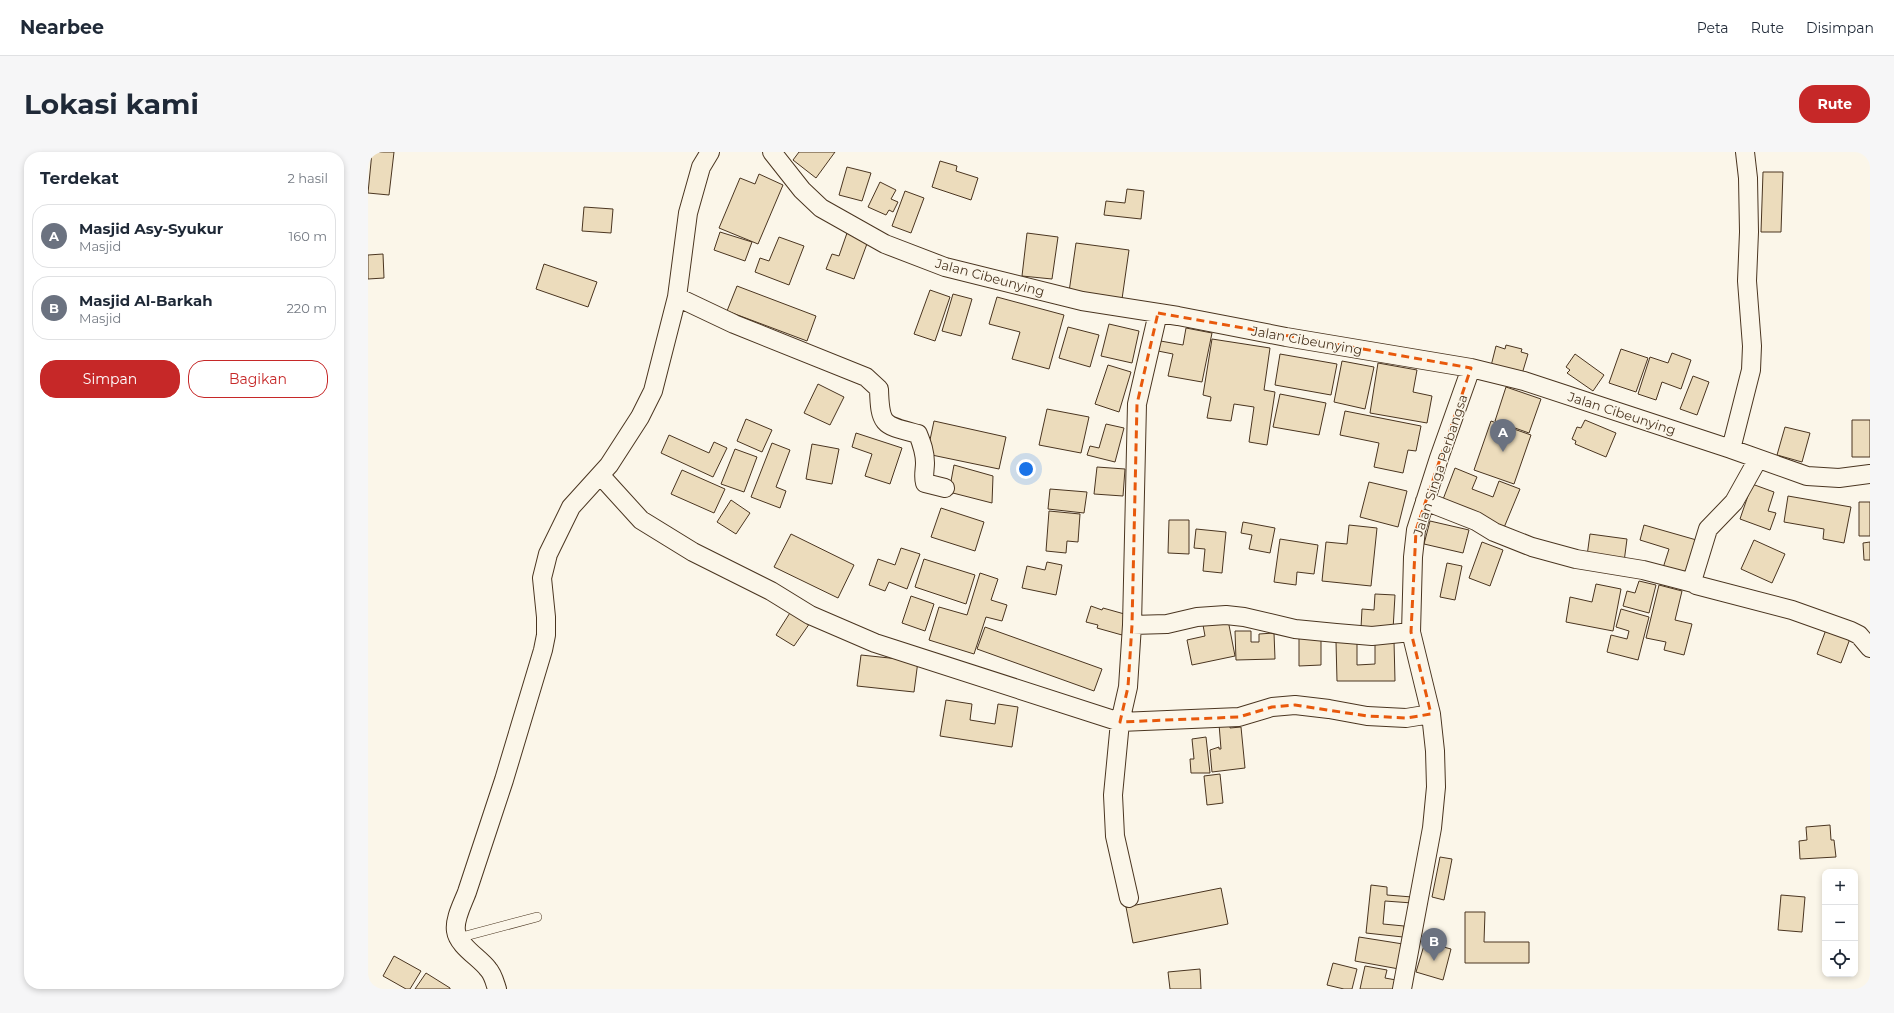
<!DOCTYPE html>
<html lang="id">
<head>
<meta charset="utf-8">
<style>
	body { margin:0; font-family:Montserrat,sans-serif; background:#f6f6f7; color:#1f2937 }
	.controls { position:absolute; right:12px; bottom:12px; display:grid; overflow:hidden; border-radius:8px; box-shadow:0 2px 6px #0003 }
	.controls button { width:36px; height:36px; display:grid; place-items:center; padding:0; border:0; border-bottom:1px solid #e0e1e3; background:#fff; color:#1f2937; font:20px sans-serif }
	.you { position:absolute; left:658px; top:317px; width:14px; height:14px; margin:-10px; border:3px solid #fff; border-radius:50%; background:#1a73e8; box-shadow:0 0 0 6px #1a73e833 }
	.badge { display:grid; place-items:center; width:26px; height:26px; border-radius:50%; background:#c62828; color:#fff; font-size:13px; font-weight:700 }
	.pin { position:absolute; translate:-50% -33px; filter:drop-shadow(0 1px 2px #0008) }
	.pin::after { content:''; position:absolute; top:21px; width:14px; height:12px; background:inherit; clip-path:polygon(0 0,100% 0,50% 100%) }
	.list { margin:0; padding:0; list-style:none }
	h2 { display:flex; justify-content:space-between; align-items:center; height:52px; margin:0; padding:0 16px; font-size:17px }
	h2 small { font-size:13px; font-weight:400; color:#747a83 }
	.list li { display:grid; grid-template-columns:26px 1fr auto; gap:12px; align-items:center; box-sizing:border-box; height:64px; margin:0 8px 8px; padding:0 8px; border:1px solid #e0e1e3; border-radius:16px }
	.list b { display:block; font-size:15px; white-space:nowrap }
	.list p { margin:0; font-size:13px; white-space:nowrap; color:#747a83 }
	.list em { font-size:13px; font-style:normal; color:#747a83 }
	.actions { display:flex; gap:8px; padding:12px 16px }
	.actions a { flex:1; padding:9px 0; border:1px solid #c62828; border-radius:16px; text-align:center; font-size:14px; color:#c62828 }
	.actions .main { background:#c62828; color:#fff }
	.icon { flex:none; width:22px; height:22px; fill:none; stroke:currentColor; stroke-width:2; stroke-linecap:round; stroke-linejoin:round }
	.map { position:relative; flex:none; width:1502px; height:837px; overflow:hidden; border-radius:16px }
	header { display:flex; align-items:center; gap:24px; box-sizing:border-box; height:56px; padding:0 20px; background:#fff; border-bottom:1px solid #e0e1e3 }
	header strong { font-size:19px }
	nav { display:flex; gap:22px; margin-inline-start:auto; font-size:14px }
	.intro { display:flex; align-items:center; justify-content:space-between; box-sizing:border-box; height:96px; padding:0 24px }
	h1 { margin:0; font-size:28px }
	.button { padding:10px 18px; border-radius:16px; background:#c62828; color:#fff; font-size:14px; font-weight:700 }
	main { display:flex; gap:24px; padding:0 24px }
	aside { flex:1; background:#fff; border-radius:16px; box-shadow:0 2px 6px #0003 }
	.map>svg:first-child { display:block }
</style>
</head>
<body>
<header>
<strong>Nearbee</strong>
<nav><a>Peta</a><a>Rute</a><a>Disimpan</a></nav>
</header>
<div class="intro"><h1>Lokasi kami</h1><a class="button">Rute</a></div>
<main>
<aside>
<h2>Terdekat<small>2 hasil</small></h2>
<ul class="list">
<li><span class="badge" style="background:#6b7280">A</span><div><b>Masjid Asy-Syukur</b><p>Masjid</p></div><em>160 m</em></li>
<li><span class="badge" style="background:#6b7280">B</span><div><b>Masjid Al-Barkah</b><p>Masjid</p></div><em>220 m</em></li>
</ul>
<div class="actions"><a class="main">Simpan</a><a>Bagikan</a></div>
</aside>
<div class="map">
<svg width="1502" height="837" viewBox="0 0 1502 837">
	<rect width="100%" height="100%" fill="#fbf6e9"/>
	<!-- building -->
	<path fill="#ecdcbc" stroke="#4a3520" d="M4,0H26L21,43L0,41Z
		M431,0H467L448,26L425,8Z
		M572,9L589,14L588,19L610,26L603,48L564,35Z
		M479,15L503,21L494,49L471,43Z
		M1395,20H1415L1413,80H1393Z
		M391,22L415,33L390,92L351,76L372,26L387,32Z
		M512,30L528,38L523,47L530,50L525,60L521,58L518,63L500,55Z
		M759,37L776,39L773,67L736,63L738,49L757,51Z
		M537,39L556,46L543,81L524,74Z
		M216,55L245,57L243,81L214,79Z
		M352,80L384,90L377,109L346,98Z
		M479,81L500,89L486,127L458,117L464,102L471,104Z
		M659,81L690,85L684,127L654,124Z
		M411,85L436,94L421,133L387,120L392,106L401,109Z
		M708,91L761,98L754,147L701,140Z
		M15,102L16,126L0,127V103Z
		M176,112L229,130L220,155L168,137Z
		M369,134L448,164L439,189L359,159Z
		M562,138L582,145L567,189L546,182Z
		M585,142L604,147L593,184L574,179Z
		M629,145L696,163L681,217L644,207L652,180L621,172Z
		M741,172L771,179L764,211L733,204Z
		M700,175L731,183L722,215L691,206Z
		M818,176L844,181L834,230L800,224L805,202L785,198L787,188L815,193Z
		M844,187L902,196L896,238L907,240L899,293L881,290L886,255L866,252L863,269L839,266L843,245L835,243Z
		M1138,193L1154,197L1153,200L1160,202L1154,222L1123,214L1128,194L1137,197Z
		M1253,197L1280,206L1268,240L1241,231Z
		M1304,201L1323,208L1313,237L1294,230L1288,248L1270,242L1282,205L1300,211Z
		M912,202L969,212L963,243L907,233Z
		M1207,202L1236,223L1225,239L1199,221L1202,218L1198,215Z
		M974,209L1006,215L997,257L966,250Z
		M1010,211L1049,218L1045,240L1064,244L1059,271L1002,261Z
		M740,213L763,220L751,260L727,252Z
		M1325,224L1341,230L1329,263L1312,257Z
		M450,232L476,245L462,273L436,261Z
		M1138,235L1173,247L1161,281L1127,269Z
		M912,242L958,251L951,283L905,275Z
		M679,257L721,265L713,301L671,293Z
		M977,259L1053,274L1048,299L1040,298L1035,321L1006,315L1011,291L972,283Z
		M378,267L404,278L394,300L369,289Z
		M1217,268L1248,281L1238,305L1207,292L1208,289L1204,287L1209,275L1213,276Z
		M1484,268H1502V305H1484Z
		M566,269L638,285L631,317L559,302Z
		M1123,269L1163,283L1146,332L1106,318Z
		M738,272L756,276L747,310L719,303L722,294L731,296Z
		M1417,275L1442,281L1434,310L1409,303Z
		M488,281L534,296L522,332L497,324L504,302L484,295Z
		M301,283L341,301L346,290L359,296L345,325L293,301Z
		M404,291L422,298L408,335L418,339L412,356L383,345Z
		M444,292L471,297L464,332L438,327Z
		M367,297L389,305L376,340L353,332Z
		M586,313L625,324L624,351L581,340Z
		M729,315L757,317L755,344L726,342Z
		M1087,316L1109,325L1104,337L1125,345L1131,329L1152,337L1135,378L1074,350Z
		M314,318L357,337L346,361L303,342Z
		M1001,330L1039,339L1030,375L992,365Z
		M1384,332L1406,340L1400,359L1408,361L1402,378L1372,367Z
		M682,337L719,340L716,361L680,357Z
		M1420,344L1483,355L1476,391L1455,387L1456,377L1416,370Z
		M363,348L382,361L368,382L349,370Z
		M1491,350H1502V384H1491Z
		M573,356L616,370L607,399L563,385Z
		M681,359L712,362L710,390L699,389L698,401L678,399Z
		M801,368H821V402L800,401Z
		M1062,369L1101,378L1095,401L1056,392Z
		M875,370L907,376L902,401L881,397L884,383L873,381Z
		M981,373L1009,376L1003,434L954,429L958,390L979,392Z
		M1276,373L1332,389L1322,424L1295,416L1301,397L1272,388Z
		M828,377L858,380L854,421L835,419L837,397L826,396Z
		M423,382L486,413L470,446L406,415Z
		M1222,382L1259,387L1256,410L1219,404Z
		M912,387L950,393L946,422L929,420L928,433L906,430Z
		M1386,388L1417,402L1404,431L1373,417Z
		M1114,390L1135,398L1122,434L1101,426Z
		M1502,390V408H1496L1495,391Z
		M533,396L552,402L539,437L521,430L517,439L501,433L510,407L527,413Z
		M556,407L607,423L598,452L547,435Z
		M679,410L694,413L688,443L654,436L659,414L677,418Z
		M1079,411L1094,414L1087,448L1072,445Z
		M612,421L630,427L623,448L639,453L634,469L618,465L606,502L561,488L571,455L599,463Z
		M1271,429L1288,433L1281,461L1255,454L1259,439L1267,441Z
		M1228,432L1253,437L1245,479L1198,470L1202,445L1224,450Z
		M1291,433L1314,439L1307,468L1324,472L1316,503L1296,498L1298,490L1278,486Z
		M1007,442L1027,443L1025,478L993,476L994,457L1006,458Z
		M543,444L566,452L557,479L534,471Z
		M723,454L734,458L735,456L760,463L754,483L729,476L730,473L718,470Z
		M425,456L444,468L426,494L408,483Z
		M1253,457L1281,465L1270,508L1239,500L1243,483L1259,487L1261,479L1248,475Z
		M860,468L867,504L824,513L819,488L837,484L835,473Z
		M617,475L734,517L726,539L609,497Z
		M1459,475L1483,484L1473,511L1449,502Z
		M867,479H883V490H891V482L906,481L907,507L868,508Z
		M931,486H953V513L931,514Z
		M989,489V513L1007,512V489H1026L1027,529H969L968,490Z
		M493,503L550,509L546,540L489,534Z
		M578,548L604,552L602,568L627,572L630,552L650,555L644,595L572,584Z
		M862,571V576L873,575L877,616L844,620L842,598L851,595V597H853L851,572Z
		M838,585L842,621H823L822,607H826L824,587Z
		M852,622L855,651L839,653L836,624Z
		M1462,673L1463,688H1466L1468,705L1432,707L1431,689L1439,688L1438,675Z
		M1072,705L1084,707L1076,748L1064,745Z
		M1003,733L1019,735V743L1044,745V751L1017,749L1015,772L1036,774L1035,785L998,781Z
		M853,736L860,772L765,791L758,755Z
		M1413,743L1437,745L1434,780L1410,778Z
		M1097,760H1117L1116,790H1161V811H1097Z
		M991,785L1035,792L1031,817L987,809Z
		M1057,790L1083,797L1075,828L1048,820Z
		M26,804L53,819L42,837H38L15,824Z
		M965,811L989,817L984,837H976L959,833Z
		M997,814L1019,818L1017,826L1028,828L1026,837H992Z
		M832,817L833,837H802L800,820Z
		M58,821L82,836V837H47Z"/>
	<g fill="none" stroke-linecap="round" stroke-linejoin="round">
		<!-- lane casing -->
		<g stroke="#4a3520" stroke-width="10">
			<path id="lane" d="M90,786L169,765"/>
		</g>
		<!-- street casing -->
		<g stroke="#4a3520" stroke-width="20">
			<path id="street" d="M404,0L434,38L453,56L517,92L577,115L714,149L810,164L918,185L1103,216L1156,229L1363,297L1439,324L1471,326L1502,322
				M309,145L366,172L498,225L511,237C512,274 515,273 550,282C554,292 557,300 557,311C557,318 555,324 557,331L577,336
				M1363,297L1383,218L1384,194L1379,129L1381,80L1380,26L1377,0
				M1390,307L1366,350L1340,377L1325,426V431L1328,433L1424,458L1483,479L1491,483L1502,496
				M233,324L273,368L325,400L403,439L442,463L507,491L752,570L871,565L904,555L927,553L961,557L999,564L1038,566L1063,562
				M1057,349L1108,369L1126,380L1164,395L1208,407L1275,418L1325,431
				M764,473L799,472L829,465L858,463L876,465L927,477L968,481L1004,484L1043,480
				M761,746L747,684L745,643L752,570L760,535L764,473L769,252L790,161
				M129,837C127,831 125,822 120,817C112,806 90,794 88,779C86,767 95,751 99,740L136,628L175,498L178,483V465L174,426L180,402L203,355L241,313L272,265L285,239L309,145L320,61L333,15L342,0
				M1034,837L1064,676L1068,635L1067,599L1063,562L1043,480L1045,405L1048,378L1071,306L1103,216"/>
		</g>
		<!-- lane -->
		<use href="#lane" stroke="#fbf6e9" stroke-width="9"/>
		<!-- street -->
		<use href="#street" stroke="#fbf6e9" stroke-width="18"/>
	</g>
	<!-- marked area -->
	<path fill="none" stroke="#e8590c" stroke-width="3" stroke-dasharray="8 5" stroke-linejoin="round" d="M790,161L1103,216L1048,378L1043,480L1063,562L1038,566L999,564L927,553L904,555L871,565L752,570L760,535L764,473L769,252Z"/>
	<g text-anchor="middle" stroke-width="3" stroke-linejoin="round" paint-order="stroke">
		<!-- street labels -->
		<g font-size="13" fill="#4a3520" stroke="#fbf6e9">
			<text transform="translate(622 125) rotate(15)" y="5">Jalan Cibeunying</text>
			<text transform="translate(939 188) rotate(10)" y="5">Jalan Cibeunying</text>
			<text transform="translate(1254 261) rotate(18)" y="5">Jalan Cibeunying</text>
			<text transform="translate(1072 313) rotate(-72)" y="5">Jalan Singa Perbangsa</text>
		</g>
	</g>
</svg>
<div class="controls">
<button>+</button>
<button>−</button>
<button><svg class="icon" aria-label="locate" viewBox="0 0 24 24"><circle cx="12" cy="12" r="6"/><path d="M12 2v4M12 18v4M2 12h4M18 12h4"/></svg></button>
</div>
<div class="you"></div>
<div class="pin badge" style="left:1135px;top:300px;background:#6b7280">A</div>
<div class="pin badge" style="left:1066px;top:809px;background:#6b7280">B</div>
</div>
</main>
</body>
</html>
